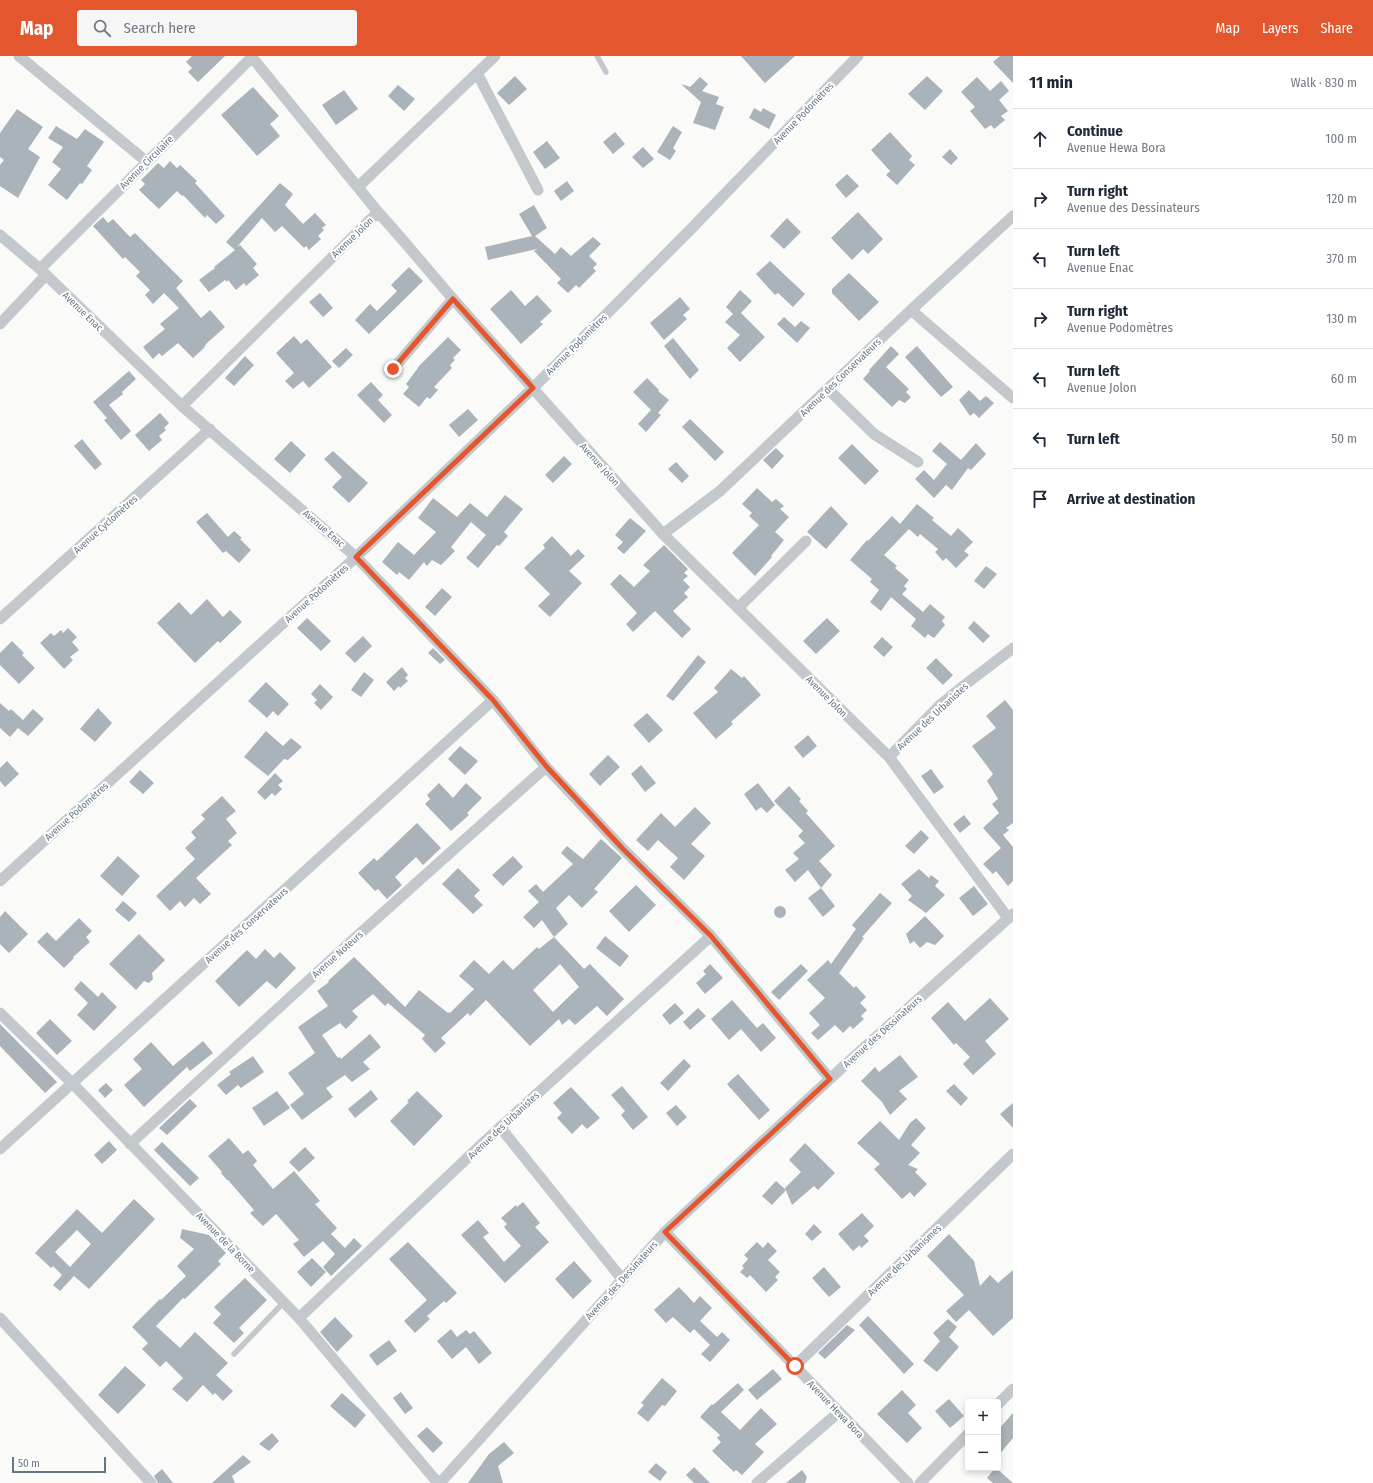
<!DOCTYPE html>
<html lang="en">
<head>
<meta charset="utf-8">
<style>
	body { margin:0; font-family:"Fira Sans Condensed",sans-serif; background:#f6f6f7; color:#1f2937 }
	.controls { position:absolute; right:12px; bottom:12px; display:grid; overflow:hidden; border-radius:4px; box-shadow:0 2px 6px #0003 }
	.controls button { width:36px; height:36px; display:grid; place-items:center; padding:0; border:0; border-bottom:1px solid #e0e1e3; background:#fff; color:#1f2937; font:20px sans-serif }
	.scale { position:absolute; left:12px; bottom:10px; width:94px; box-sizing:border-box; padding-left:4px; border:2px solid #657683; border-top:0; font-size:11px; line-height:14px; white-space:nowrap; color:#657683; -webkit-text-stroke:3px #fff; paint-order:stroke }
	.stop { position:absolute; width:12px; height:12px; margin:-9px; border:3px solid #e4572e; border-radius:50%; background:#fff }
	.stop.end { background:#e4572e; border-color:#fff; box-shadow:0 1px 4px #0008 }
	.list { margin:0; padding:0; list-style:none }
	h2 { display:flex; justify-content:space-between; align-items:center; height:52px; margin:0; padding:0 16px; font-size:17px }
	h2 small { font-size:13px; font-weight:400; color:#747a83 }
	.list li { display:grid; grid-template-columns:26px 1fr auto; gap:12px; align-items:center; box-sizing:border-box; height:60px; padding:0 16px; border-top:1px solid #e0e1e3 }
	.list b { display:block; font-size:15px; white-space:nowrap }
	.list p { margin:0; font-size:13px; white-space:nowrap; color:#747a83 }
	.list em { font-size:13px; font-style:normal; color:#747a83 }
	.icon { flex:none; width:22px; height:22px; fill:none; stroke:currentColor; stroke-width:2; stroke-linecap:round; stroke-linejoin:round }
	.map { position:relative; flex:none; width:1013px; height:1427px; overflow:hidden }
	header { display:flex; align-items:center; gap:24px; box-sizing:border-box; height:56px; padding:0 20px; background:#e4572e; color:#fff }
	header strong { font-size:19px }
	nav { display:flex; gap:22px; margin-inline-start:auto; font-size:14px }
	.search { width:280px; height:36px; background:#f6f6f7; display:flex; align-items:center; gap:10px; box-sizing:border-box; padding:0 14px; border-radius:4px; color:#747a83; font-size:15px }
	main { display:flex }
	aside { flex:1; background:#fff }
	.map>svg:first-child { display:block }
</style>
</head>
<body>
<header>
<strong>Map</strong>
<div class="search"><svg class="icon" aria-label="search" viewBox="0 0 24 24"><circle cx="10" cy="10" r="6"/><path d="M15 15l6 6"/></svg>Search here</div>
<nav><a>Map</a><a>Layers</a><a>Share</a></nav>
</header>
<main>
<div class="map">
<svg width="1013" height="1427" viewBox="0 0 1013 1427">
	<rect width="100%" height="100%" fill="#fafaf8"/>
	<!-- building -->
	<path fill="#aab3b9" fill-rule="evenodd" d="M192,0H225L198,26L188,16L192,12L186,6Z
		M741,0H795L765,27Z
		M1000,0H1013V27L993,6Z
		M515,20L527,33L509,49L497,37Z
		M927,20L943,35L925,54L908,38Z
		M700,21L708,28L702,35L719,41L716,48L724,51L715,74L693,67L701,46L681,28L690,31Z
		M977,21L990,35L1001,25L1009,35L999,44L1008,55L1001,60L1005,64L994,73L991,69L985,73L970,55L975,51L961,36Z
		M398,29L415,43L404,55L388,40Z
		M253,31L279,60L270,68L280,80L257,100L221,59Z
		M344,34L358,53L336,69L322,49Z
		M754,52L761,56L763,52L776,59L769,73L749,62Z
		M17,53L43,71L28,93L40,101L18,142L0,130V109L4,104L0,101V77Z
		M56,70L77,83L85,73L104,86L87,110L92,114L82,128L80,127L67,144L48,129L61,113L52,106L63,91L48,82Z
		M673,70L682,76L673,92L676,95L670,104L657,96Z
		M615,76L625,88L613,98L603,86Z
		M890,76L912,100L909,104L915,109L897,129L886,119L890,115L871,94Z
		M547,85L560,102L545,113L533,96Z
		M643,91L654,103L643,112L632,101Z
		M950,93L958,102L951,109L942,101Z
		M170,105L177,112L180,109L197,125L195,127L225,160L216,168L207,159L205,162L183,139L182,140L177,135L159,153L139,134L145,128L141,124L158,107L164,112Z
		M847,118L859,130L846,142L835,129Z
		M567,125L574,135L561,145L554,135Z
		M280,127L293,138L285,149L303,168L315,157L326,169L322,172L324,174L318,180L321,183L309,194L306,190L304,192L282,170L275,176L262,162L237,191L240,189L257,208L253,212L259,219L246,230L244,227L236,234L228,224L227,226L225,224L209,236L199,224L215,212L214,211L235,194L226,186Z
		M534,149L547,172L535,180L555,198L561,191L571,200L593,181L601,188L589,200L597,208L593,212L596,215L579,232L576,229L568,237L557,227L561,223L534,195L537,193L488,204L485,191L532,180L519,158Z
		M858,156L883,183L868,198L863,193L852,204L831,182Z
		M103,161L108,167L113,163L130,181L135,177L183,225L176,232L201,262L210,254L225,271L206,288L204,292L193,302L178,287L162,300L159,297L153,303L143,291L165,273L160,268L179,252L164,237L153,248L145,239L150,234L136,220L140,216L125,201L123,203L93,170Z
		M787,162L801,176L784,193L770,180Z
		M770,205L805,238L793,251L778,237L775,239L756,218Z
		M409,211L423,225L369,278L355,264L370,248L377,255L397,235L391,229Z
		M849,217L879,246L859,265L832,237V233Z
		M511,234L525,250L537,239L552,255L540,266L543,268L521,288L490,253Z
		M740,234L752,245L741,257L765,281L740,306L727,292L740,279L725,266L733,258L726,251Z
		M320,237L333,252L323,261L309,246Z
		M680,241L690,253L683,259L687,263L664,284L650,267Z
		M784,261L795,271L801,265L810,272L797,287L777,268Z
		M294,280L301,288L307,283L332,311L309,332L303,325L293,333L285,325L294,317L276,297Z
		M448,281L461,294L453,302L455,304L450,309L452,312L434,331L438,334L430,343L427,341L419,351L403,338L409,331L406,328L420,309Z
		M673,282L699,314L690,323L664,290Z
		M891,290L899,298L886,311L909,333L906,336L911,341L905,347L899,344L892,351L863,323L870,315L869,314Z
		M917,290L953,331L941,341L905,301Z
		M346,292L353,299L339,312L332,305Z
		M245,300L254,309L234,330L225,322Z
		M129,315L136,323L122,336L123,338L109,349L131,375L121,384L104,364L107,362L93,346Z
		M647,322L659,334L658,335L669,344L658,357L661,359L646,376L638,368L651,354L633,336Z
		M371,326L383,339L378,344L392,359L384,367L357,339Z
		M969,334L980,345L986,340L994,347L979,362L974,357L970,360L959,344Z
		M468,353L478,364L459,381L449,369Z
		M160,357L169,367L164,372L166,374L159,380L162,384L149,395L135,379Z
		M690,363L724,396L715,405L682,371Z
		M82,383L102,408L95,414L74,390Z
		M291,385L306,399L290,417L274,403Z
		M940,386L961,404L976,387L986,398L971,414L968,412L952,434L946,429L934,442L915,423L924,414L934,424L947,408L932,395Z
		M852,388L879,415L865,429L838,402Z
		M776,392L784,400L772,413L763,404Z
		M333,395L368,427L349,447L332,431L342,421L324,403Z
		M564,400L572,408L553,427L545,419Z
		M676,406L689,420L682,427L668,413Z
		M757,432L772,446L776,443L784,450L780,453L789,461L775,476L784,484L771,500L772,501L755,520L732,497L759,469L749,460L752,457L742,448Z
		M505,439L523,453L504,476L508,480L499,490L497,489L478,512L466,502L486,479L471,466L451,491L455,495L441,509L432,504L427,510L424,506L409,524L399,516L397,519L382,506L398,486L414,499L436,476L418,462L433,442L457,461L470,447L487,461Z
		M917,448L934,462L932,464L951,480L958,472L973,486L964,495L969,499L956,512L946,502L943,505L935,496L938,493L920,478L918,481L909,473L884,499L897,510L895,512L909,524L904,530L907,533L902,538L923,556L930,548L945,561L942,565L945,569L934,582L928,578L925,582L911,570L916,563L891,541L881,555L870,546L879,534L870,526L872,523L850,504L867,484L868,485L892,460L900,468Z
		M831,450L848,468L826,493L807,476Z
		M207,457L228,481L234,475L242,482L240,483L251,494L239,507L226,495L223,497L196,466Z
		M630,462L646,475L624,498L617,492L623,486L615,479Z
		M552,480L571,500L578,493L585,500L569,515L582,527L550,561L538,550L550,538L524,512L545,492L543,489Z
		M664,489L688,513L684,517L688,520L683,524L690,531L684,537L688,541L673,555L691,573L682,582L655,555L633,576L626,568L637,557L610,528L620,518L634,531L650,515L643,509Z
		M986,510L997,518L984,533L974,525Z
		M442,532L452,541L435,560L425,551Z
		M207,543L223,561L230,554L242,566L220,587L218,585L195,607L157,567L179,546L191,559Z
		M307,562L331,585L321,595L297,572Z
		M827,562L840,575L816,598L803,585Z
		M974,565L990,580L983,587L968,572Z
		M68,572L77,581L72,586L79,594L70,601L73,604L64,613L40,587L51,577L54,580L61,574L63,577Z
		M363,580L372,590L355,607L345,597Z
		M882,581L893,591L884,601L873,591Z
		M12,585L24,597L22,599L35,612L19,628L0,609V597Z
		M433,592L445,604L440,608L428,597Z
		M698,599L706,606L673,645L666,640Z
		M936,602L953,619L943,629L926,612Z
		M402,611L408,619L405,622L408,625L400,632L399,630L394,635L386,626Z
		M731,613L742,622L744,620L761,639L731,666L733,668L716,683L693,657L718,636L714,632Z
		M364,616L374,624L361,641L351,634Z
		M266,626L289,648L278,660L273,655L267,662L248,645Z
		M320,628L333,641L321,654L314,647L317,644L311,638Z
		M1005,644L1013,654V767L1006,772L1009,774L1003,779L1013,791V825L1008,830L996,815L993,818L983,808L1001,792L983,772L999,757L992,748L998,743L987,725L993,718L972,690L996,672L986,660Z
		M0,647L9,655L11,653L23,664L33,653L44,663L28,680L18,672L10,681L0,672Z
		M98,652L112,667L95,686L80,673Z
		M647,657L663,674L649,687L633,669Z
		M266,675L283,690L291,682L302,691L288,704L284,703L268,720L244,701Z
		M808,679L817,690L803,702L794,691Z
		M460,690L478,705L465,719L448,703Z
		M608,699L620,711L600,730L589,718Z
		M7,705L19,718L5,731L0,725V712Z
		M641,709L656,727L645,736L631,718Z
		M931,713L944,731L934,738L921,720Z
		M140,714L154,727L143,738L129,726Z
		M275,717L283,725L278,729L282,733L275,740L272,737L265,744L257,736Z
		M439,727L453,742L466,727L482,742L467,757L469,759L451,775L425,748L430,743L427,739Z
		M758,727L775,749L767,757L761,751L756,755L744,738Z
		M789,730L801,743L799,745L808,755L806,757L835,790L819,805L832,819L821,832L808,814L795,826L785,814L799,803L793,797L805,787L798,780L803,775L774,745Z
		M222,740L236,755L226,763L237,777L228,785L232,789L196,822L211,838L200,848L194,842L185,851L180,845L170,855L156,840L195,803L185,792L196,782L191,776L205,763L201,759Z
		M695,751L711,767L691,788L705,800L684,824L670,811L678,802L658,784L648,795L636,784L661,757L675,771Z
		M964,759L971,768L960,777L953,768Z
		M417,767L441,792L423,809L416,801L395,821L402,829L387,843L378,833L375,835L358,817L374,802L377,805Z
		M921,774L929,782L914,798L905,790Z
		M601,783L622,802L594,833L598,836L582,852L569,839L556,852L568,868L554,881L542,864L534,872L523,861L539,846L528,835L536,828L543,836L573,808L561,797L567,790L583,803Z
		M118,800L140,820L122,840L100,820Z
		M513,800L523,811L503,830L492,819Z
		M458,812L480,834L474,840L483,849L473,858L442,828Z
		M919,813L929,822L931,819L939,825L935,830L945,839L926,857L908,844L912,840L901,828Z
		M636,829L656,849L629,876L609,855Z
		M974,830L988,848L973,860L959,842Z
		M821,832L835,850L823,861L808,842Z
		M880,837L892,847L862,881L864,882L839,917L854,932L856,930L866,941L860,947L867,954L861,960L864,963L853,973L850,970L843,977L835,969L818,984L811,977L820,969L809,957L825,942L807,924L828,904L831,908L856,873L852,869Z
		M123,845L137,857L129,866L115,854Z
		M774 856a6 6 0 1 1 12 0a6 6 0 1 1-12 0Z
		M5,855L28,878L9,897L0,888V861Z
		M925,860L944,880L935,889L927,886L920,892L914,885L910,888L906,878Z
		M79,862L92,875L86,881L90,886L73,901L74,902L64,912L37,886L47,876L56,885Z
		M139,878L165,904L152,917L153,923L149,927L144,925L136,934L109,908Z
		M605,880L629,900L620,911L596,892Z
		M554,881L584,913L590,908L624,943L607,960L597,950L575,969L569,963L562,969L559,963L530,990L486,944L470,960L468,957L441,982L446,987L435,997L422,983L425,979L388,947L385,950L373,938L352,955L358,961L346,973L340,967L322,979L338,1002L340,1001L341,1003L370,978L381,991L363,1006L370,1013L352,1026L345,1019L326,1032L333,1041L302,1064L290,1049L304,1038L288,1017L315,997L298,971L328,950L317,935L329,926L328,925L354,901L405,951L419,934L448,957L449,956L450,957L474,933L459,920L474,904L489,918L503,904L513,914L537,891L539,893ZM560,908L579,931L553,956L533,934Z
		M265,893L274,902L280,896L296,912L276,933L267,925L239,951L215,925L247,894L256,903Z
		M710,908L723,922L705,938L696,927L706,918L703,915Z
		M801,908L808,915L779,944L771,936Z
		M81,925L98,941L102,936L117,951L94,975L77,959L88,947L74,933Z
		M990,942L1009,963L985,985L996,998L973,1019L963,1008L970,1001L956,987L954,989L931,962L948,946L965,965Z
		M732,944L757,972L763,967L776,982L761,996L741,973L729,984L711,963Z
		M675,947L684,957L670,969L662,959Z
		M698,952L706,960L690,974L683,966Z
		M50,963L72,985L57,999L36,977Z
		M0,968L57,1026L45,1037L0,990Z
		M203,985L213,997L190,1015L187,1011L144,1051L124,1029L142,1013L133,1003L151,986L173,1010Z
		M900,999L918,1021L899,1035L907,1043L890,1059L882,1046L861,1025L875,1011L879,1016Z
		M253,1000L264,1016L241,1032L238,1029L226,1039L217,1029L231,1018L229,1016Z
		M684,1003L691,1010L668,1035L660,1027Z
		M738,1018L770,1054L759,1064L727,1028Z
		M106,1027L113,1034L105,1042L98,1034Z
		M954,1028L968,1042L961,1050L946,1035Z
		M622,1030L648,1061L633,1074L621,1059L625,1055L611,1039Z
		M571,1031L600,1062L587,1073L582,1068L572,1078L557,1062L562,1057L553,1047Z
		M371,1034L378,1043L355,1062L348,1053Z
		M277,1035L290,1052L264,1070L252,1052Z
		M417,1035L443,1060L414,1090L390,1065L409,1046L407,1045Z
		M190,1043L197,1050L167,1079L159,1072Z
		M1013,1047V1072L1000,1058Z
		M676,1049L687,1061L677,1070L666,1057Z
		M916,1062L926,1072L911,1089L920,1097L908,1109L918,1113L915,1116L927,1128L914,1141L910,1136L902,1143L874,1113L880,1108L857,1087L880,1065L899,1084L910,1067Z
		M229,1082L243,1098L248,1094L257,1105L253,1109L273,1133L294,1115L320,1145L315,1148L337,1172L331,1178L345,1192L354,1182L362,1190L331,1220L323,1211L335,1198L323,1185L304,1201L293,1188L299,1184L276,1158L263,1170L250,1157L254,1154L228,1124H227L221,1117L222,1116L208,1100Z
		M109,1085L117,1094L102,1108L94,1099Z
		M162,1086L199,1122L190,1130L154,1094Z
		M805,1087L835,1117L818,1134L814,1130L792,1149L785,1132L801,1116L789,1104Z
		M305,1091L315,1102L299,1116L289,1106Z
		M776,1125L786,1134L772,1149L762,1140Z
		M134,1143L155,1163L89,1233L74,1220L60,1235L53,1229L62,1219L53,1210L51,1212L35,1197L77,1153L102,1177ZM77,1174L91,1188L70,1211L55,1196Z
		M523,1146L540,1167L535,1171L549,1186L505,1227L461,1179L478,1164L489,1177L483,1181L504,1206L521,1190L504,1171L507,1168L501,1162L516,1149L517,1151Z
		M862,1157L874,1170L864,1180L869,1185L861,1192L860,1189L853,1195L838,1178Z
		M814,1168L822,1176L812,1185L805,1178Z
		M182,1173L209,1179L226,1197L218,1205L221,1208L185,1243L183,1242L156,1270L180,1292L195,1276L228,1307L216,1319L233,1335L223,1345L215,1337L213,1339L203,1329L187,1346L172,1333L183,1322L166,1305L160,1311L142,1293L148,1287L132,1271L160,1243L161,1244L186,1220L177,1210L194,1193L180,1182Z
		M949,1178L974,1205L980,1230L990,1219L998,1227L1013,1214V1262L993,1280L969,1254L956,1266L946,1255L964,1239L927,1200Z
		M408,1186L457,1237L446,1247L444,1245L427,1260L430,1263L415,1277L404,1265L427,1244L389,1203Z
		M757,1186L763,1192L768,1186L777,1195L768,1204L780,1216L775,1221L778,1224L766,1236L750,1219L747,1222L740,1216L744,1212L742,1210L748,1203L744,1199Z
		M312,1202L326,1216L311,1231L297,1216Z
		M574,1205L592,1225L573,1243L555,1223Z
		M824,1211L841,1231L829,1241L812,1222Z
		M245,1222L267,1244L239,1272L244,1277L234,1287L213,1267L221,1258L214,1251Z
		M679,1231L694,1247L700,1240L712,1252L700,1265L717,1281L722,1276L730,1284L710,1306L701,1298L710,1289L694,1273L690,1277L673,1261L666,1267L654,1254Z
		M868,1260L914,1308L904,1318L859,1269Z
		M335,1261L353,1280L337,1296L320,1276Z
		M948,1263L957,1271L949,1281L959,1291L937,1316L923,1305L940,1285L933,1277Z
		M847,1269L855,1274L825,1303L818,1297Z
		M451,1273L457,1281L466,1274L470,1278L474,1275L492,1297L479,1308L466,1291L452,1303L437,1285Z
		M389,1284L397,1295L377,1310L369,1299Z
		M125,1310L146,1329L118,1358L98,1339Z
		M773,1313L782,1323L757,1344L748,1334Z
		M662,1322L677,1335L665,1350L662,1349L648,1366L637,1357L644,1349L641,1347Z
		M738,1327L744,1334L721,1356L740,1374L761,1352L777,1368L755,1388L764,1396L742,1419L736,1414L734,1416L712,1395L721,1386L717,1382L720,1379L700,1361L712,1348L713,1349Z
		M902,1334L916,1349L908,1357L922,1372L907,1387L877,1358Z
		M401,1336L413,1352L405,1358L393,1342Z
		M342,1337L366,1359L355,1372L330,1350Z
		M949,1343L964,1360L950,1372L935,1355Z
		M1013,1357V1382L998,1400V1374Z
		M427,1371L443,1387L433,1397L417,1380Z
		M272,1377L279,1385L269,1395L259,1388Z
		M504,1386L514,1397L498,1410L503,1427H468L489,1398Z
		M243,1399L251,1406L232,1420L235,1427H212Z
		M656,1407L667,1416L660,1425L648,1416Z
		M694,1411L710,1427H694L686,1419Z
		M995,1412H996L1013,1427H993L987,1422Z
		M162,1413L173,1427H158L154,1420Z
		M802,1414L807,1421L805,1427H786Z"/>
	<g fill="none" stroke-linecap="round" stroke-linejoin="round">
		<!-- service -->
		<path stroke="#c3c8cc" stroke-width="5.5" d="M597,0L606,16
			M234,1298L284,1246"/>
		<!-- minor -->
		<path stroke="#c3c8cc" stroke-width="11" d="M19,0L147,106
			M251,0L378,156
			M477,17L538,134
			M358,131L495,0
			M0,179L40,213L182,350L356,501L493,644L546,711L623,793L711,880L830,1023
			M40,213L253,0
			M911,254L1013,342
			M0,268L46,219
			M393,313L453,243
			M828,333L874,378L918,406
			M182,350L378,156L401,182L453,243L663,478L889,701L1008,862
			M663,478L720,435L911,254L1013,160
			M738,552L806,485
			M0,563L210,373
			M889,701L939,650L962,631L1013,592
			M0,825L356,501L533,332L691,173L858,0
			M0,957L72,1027L299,1262L438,1427
			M500,1071L622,1223
			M130,1088L356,881L546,711
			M0,1093L493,644
			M665,1176L908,1427
			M0,1262L151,1427
			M299,1262L483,1087L711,880
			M795,1310L1013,1098
			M998,1348L1013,1333
			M440,1427L665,1176L846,1008L1013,858
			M757,1427L839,1356
			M920,1427L968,1378"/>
	</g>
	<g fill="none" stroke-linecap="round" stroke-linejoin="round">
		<!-- route -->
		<path stroke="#e4572e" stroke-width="5" d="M393,313L453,243L533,332L356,501L493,644L546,710L623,793L711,880L830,1023L665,1176L795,1310"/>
	</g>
	<g text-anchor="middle" stroke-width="4" stroke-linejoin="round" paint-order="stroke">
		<!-- street labels -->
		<g font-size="10" fill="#657683" stroke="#fff">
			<text transform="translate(803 57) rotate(-46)" y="4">Avenue Podomètres</text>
			<text transform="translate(146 106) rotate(-45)" y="4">Avenue Circulaire</text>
			<text transform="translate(352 181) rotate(-44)" y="4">Avenue Jolon</text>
			<text transform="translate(83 255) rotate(44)" y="4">Avenue Enac</text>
			<text transform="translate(576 288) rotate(-45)" y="4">Avenue Podomètres</text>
			<text transform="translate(840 321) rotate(-44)" y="4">Avenue des Conservateurs</text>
			<text transform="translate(600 408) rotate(48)" y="4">Avenue Jolon</text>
			<text transform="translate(105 468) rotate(-42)" y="4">Avenue Cyclomètres</text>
			<text transform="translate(324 472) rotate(41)" y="4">Avenue Enac</text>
			<text transform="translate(316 537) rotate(-42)" y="4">Avenue Podomètres</text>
			<text transform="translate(827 640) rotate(45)" y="4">Avenue Jolon</text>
			<text transform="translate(932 660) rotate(-43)" y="4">Avenue des Urbanistes</text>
			<text transform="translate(76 755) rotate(-42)" y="4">Avenue Podomètres</text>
			<text transform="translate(246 869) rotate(-42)" y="4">Avenue des Conservateurs</text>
			<text transform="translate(337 898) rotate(-42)" y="4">Avenue Noteurs</text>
			<text transform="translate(882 975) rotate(-42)" y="4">Avenue des Dessinateurs</text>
			<text transform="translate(503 1069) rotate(-43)" y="4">Avenue des Urbanistes</text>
			<text transform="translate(226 1186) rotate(46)" y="4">Avenue de la Borne</text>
			<text transform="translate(904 1204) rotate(-44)" y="4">Avenue des Urbanismes</text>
			<text transform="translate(621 1224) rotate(-48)" y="4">Avenue des Dessinateurs</text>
			<text transform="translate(836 1353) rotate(46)" y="4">Avenue Hewa Bora</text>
		</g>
	</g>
</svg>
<div class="controls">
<button>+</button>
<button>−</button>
</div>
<div class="scale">50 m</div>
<div class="stop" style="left:795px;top:1310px"></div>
<div class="stop end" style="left:393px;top:313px"></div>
</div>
<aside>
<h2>11 min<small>Walk · 830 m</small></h2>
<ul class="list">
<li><svg class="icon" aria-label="ahead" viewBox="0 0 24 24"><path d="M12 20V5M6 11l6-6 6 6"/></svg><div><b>Continue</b><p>Avenue Hewa Bora</p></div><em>100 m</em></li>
<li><svg class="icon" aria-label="right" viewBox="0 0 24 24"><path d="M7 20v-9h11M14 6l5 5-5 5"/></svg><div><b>Turn right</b><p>Avenue des Dessinateurs</p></div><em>120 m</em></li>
<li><svg class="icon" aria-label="left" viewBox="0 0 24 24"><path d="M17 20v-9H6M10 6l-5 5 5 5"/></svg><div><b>Turn left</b><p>Avenue Enac</p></div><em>370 m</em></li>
<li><svg class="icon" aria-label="right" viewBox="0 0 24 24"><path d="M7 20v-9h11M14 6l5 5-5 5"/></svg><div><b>Turn right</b><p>Avenue Podomètres</p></div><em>130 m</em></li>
<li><svg class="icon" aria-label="left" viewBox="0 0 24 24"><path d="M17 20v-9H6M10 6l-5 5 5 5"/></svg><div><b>Turn left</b><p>Avenue Jolon</p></div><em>60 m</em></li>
<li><svg class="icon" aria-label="left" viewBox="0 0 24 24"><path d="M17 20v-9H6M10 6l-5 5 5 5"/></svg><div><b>Turn left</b></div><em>50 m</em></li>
<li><svg class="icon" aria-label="arrive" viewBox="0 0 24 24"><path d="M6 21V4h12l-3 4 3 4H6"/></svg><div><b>Arrive at destination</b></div></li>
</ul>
</aside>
</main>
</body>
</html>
